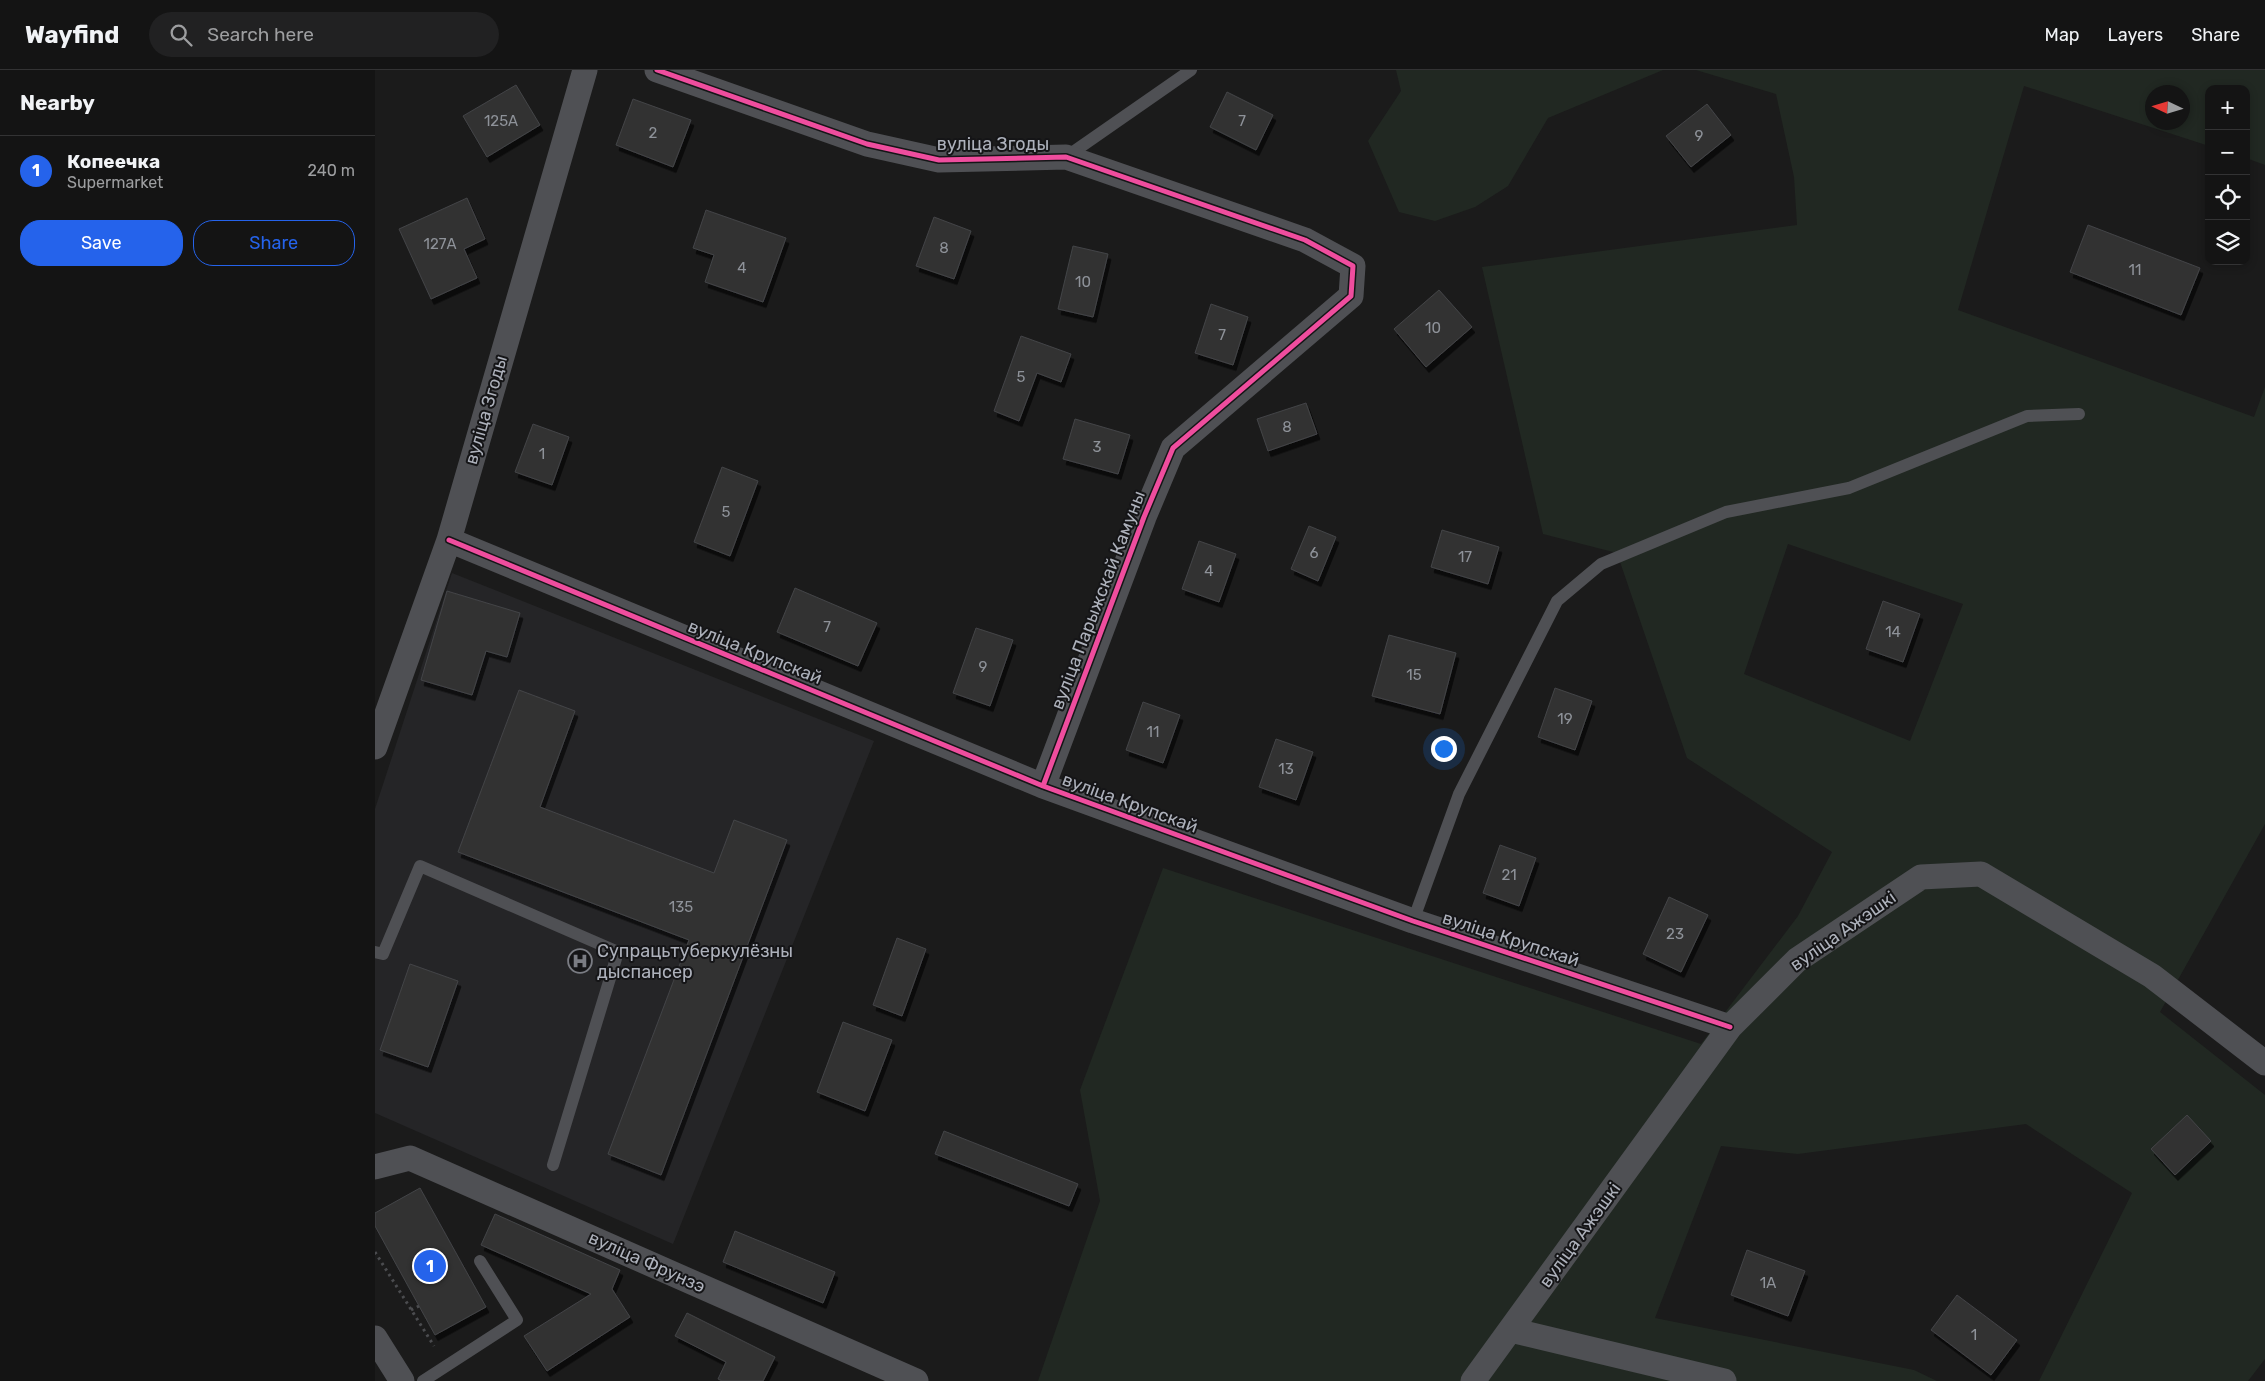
<!DOCTYPE html>
<html lang="en">
<head>
<meta charset="utf-8">
<style>
	body { margin:0; font-family:Rubik,sans-serif; background:#212122; color:#f1f3f6 }
	.controls { position:absolute; right:15px; top:15px; display:grid; overflow:hidden; border-radius:10px; box-shadow:0 2px 8px #0003 }
	.controls button { width:45px; height:45px; display:grid; place-items:center; padding:0; border:0; border-bottom:1px solid #333334; background:#141414; color:#f1f3f6; font:25px sans-serif }
	.compass { position:absolute; left:1770px; top:15px; width:45px; height:45px; border-radius:50%; background:#141414; box-shadow:0 2px 8px #0003; rotate:274deg }
	.you { position:absolute; left:1068px; top:678px; width:18px; height:18px; margin:-12px; border:4px solid #fff; border-radius:50%; background:#1a73e8; box-shadow:0 0 0 8px #1a73e833 }
	.badge { display:grid; place-items:center; width:32px; height:32px; border-radius:50%; background:#2563eb; color:#fff; font-size:16px; font-weight:700 }
	.pin { position:absolute; translate:-50% -50%; border:2px solid #fff; box-shadow:0 1px 5px #0006 }
	.list { margin:0; padding:0; list-style:none }
	h2 { display:flex; justify-content:space-between; align-items:center; height:65px; margin:0; padding:0 20px; font-size:21px }
	h2 small { font-size:16px; font-weight:400; color:#9d9ea0 }
	.list li { display:grid; grid-template-columns:32px 1fr auto; gap:15px; align-items:center; box-sizing:border-box; height:70px; padding:0 20px; border-top:1px solid #333334 }
	.list b { display:block; font-size:19px; white-space:nowrap }
	.list p { margin:0; font-size:16px; white-space:nowrap; color:#9d9ea0 }
	.list em { font-size:16px; font-style:normal; color:#9d9ea0 }
	.actions { display:flex; gap:10px; padding:15px 20px }
	.actions a { flex:1; padding:11px 0; border:1px solid #2563eb; border-radius:20px; text-align:center; font-size:18px; color:#2563eb }
	.actions .main { background:#2563eb; color:#fff }
	.icon { flex:none; width:28px; height:28px; fill:none; stroke:currentColor; stroke-width:2; stroke-linecap:round; stroke-linejoin:round }
	.map { position:relative; flex:none; width:1890px; height:1311px; overflow:hidden }
	header { display:flex; align-items:center; gap:30px; box-sizing:border-box; height:70px; padding:0 25px; background:#141414; border-bottom:1px solid #333334 }
	header strong { font-size:24px }
	nav { display:flex; gap:28px; margin-inline-start:auto; font-size:18px }
	.search { width:350px; height:45px; background:#212122; display:flex; align-items:center; gap:12px; box-sizing:border-box; padding:0 18px; border-radius:28px; color:#9d9ea0; font-size:19px }
	main { display:flex }
	aside { flex:1; background:#141414 }
	.map>svg:first-child { display:block }
</style>
</head>
<body>
<header>
<strong>Wayfind</strong>
<div class="search"><svg class="icon" aria-label="search" viewBox="0 0 24 24"><circle cx="10" cy="10" r="6"/><path d="M15 15l6 6"/></svg>Search here</div>
<nav><a>Map</a><a>Layers</a><a>Share</a></nav>
</header>
<main>
<aside>
<h2>Nearby<small></small></h2>
<ul class="list">
<li><span class="badge">1</span><div><b>Копеечка</b><p>Supermarket</p></div><em>240 m</em></li>
</ul>
<div class="actions"><a class="main">Save</a><a>Share</a></div>
</aside>
<div class="map">
<svg width="1890" height="1311" viewBox="0 0 1890 1311">
	<defs>
		<filter id="shadow"><feDropShadow dx="3" dy="5.5" stdDeviation="0" flood-color="#0009"/></filter>
	</defs>
	<rect width="100%" height="100%" fill="#1b1b1b"/>
	<!-- built -->
	<path fill="#252527" d="M77,503L499,671L298,1174L0,1043V739Z"/>
	<!-- green -->
	<path fill="#212822" fill-rule="evenodd" d="M1021,0H1288L1173,48L1133,116L1100,137L1060,151L1024,142L993,71L1026,21Z
		M1321,0H1890V95L1871,88V19H1834V76L1649,16L1583,240L1879,347L1890,317V754L1785,942L1890,1025V1289L1873,1311H1664L1757,1123L1651,1054L1423,1084L1346,1076L1280,1248L1539,1300L1562,1311H663L725,1131L705,1020L788,798L1326,974L1423,846L1457,782L1312,688L1242,483L1168,464L1107,197L1422,155L1419,107L1401,24ZM1778,22H1808V52H1778ZM1413,474L1588,534L1535,671L1369,604Z"/>
	<!-- building -->
	<path fill="#333" stroke="#434447" filter="url(#shadow)" d="M141,15L165,55L112,87L88,46Z
		M852,22L898,45L881,80L835,57Z
		M258,29L316,50L298,97L241,75Z
		M1332,34L1356,65L1316,97L1291,66Z
		M92,128L110,169L89,179L102,208L56,229L24,159Z
		M331,140L411,168L388,232L330,212L339,185L318,178Z
		M559,147L596,161L579,209L541,196Z
		M1713,155L1825,198L1806,245L1695,202Z
		M698,176L733,184L718,247L683,239Z
		M1064,220L1097,257L1051,297L1019,259Z
		M836,234L873,247L858,295L820,283Z
		M646,266L696,284L686,312L662,303L644,351L619,341Z
		M931,333L942,364L893,381L882,349Z
		M700,349L755,365L743,404L688,389Z
		M158,354L194,367L177,415L140,402Z
		M347,397L383,411L355,486L319,472Z
		M934,456L961,467L943,511L916,499Z
		M1067,460L1124,477L1113,514L1056,497Z
		M824,471L861,484L844,532L807,519Z
		M420,518L502,553L483,596L402,562Z
		M72,521L145,543L132,587L111,581L97,625L46,610Z
		M1508,531L1545,544L1528,592L1491,579Z
		M601,558L638,570L615,636L578,623Z
		M1014,565L1081,583L1065,644L997,626Z
		M1180,618L1217,631L1200,680L1163,667Z
		M144,620L200,641L165,737L339,803L359,750L412,770L286,1105L233,1084L314,870L83,782Z
		M768,632L805,645L788,693L751,680Z
		M901,669L938,682L921,730L884,717Z
		M1125,775L1161,788L1144,836L1108,823Z
		M1294,827L1333,845L1306,902L1268,884Z
		M522,868L551,879L527,946L498,935Z
		M35,894L83,911L53,997L5,980Z
		M468,952L517,970L490,1041L442,1022Z
		M1812,1045L1836,1071L1800,1105L1776,1079Z
		M569,1061L703,1114L694,1136L560,1084Z
		M45,1118L111,1237L60,1265L0,1156V1143Z
		M120,1144L245,1200L237,1219L255,1247L172,1301L149,1266L216,1224L106,1175Z
		M360,1161L460,1202L448,1233L348,1192Z
		M1372,1180L1430,1201L1413,1246L1356,1225Z
		M1582,1225L1642,1270L1616,1305L1556,1260Z
		M312,1243L400,1287L388,1311H347L343,1309L351,1292L300,1266Z"/>
	<g fill="none" stroke-linecap="round" stroke-linejoin="round">
		<!-- path -->
		<path stroke="#4b4c4f" stroke-width="3" stroke-dasharray="2.5 4" stroke-linecap="butt" d="M0,1182L59,1276
			M36,1240L44,1236"/>
		<!-- lane -->
		<path stroke="#4f5054" stroke-width="12" d="M691,87L816,0
			M1038,851L1084,724L1182,531L1226,494L1351,442L1474,418L1652,346L1704,344
			M0,882L8,884L45,796L243,882L178,1095
			M48,1311L142,1250L105,1191"/>
		<!-- street -->
		<path stroke="#4f5054" stroke-width="25" d="M282,0L492,74L564,90L691,87L930,170L978,196L976,226L798,378L769,447L668,716
			M74,470L668,716L1038,851L1355,957
			M0,677L74,470L210,0
			M0,1097L35,1088L541,1311
			M1136,1260L1349,1311
			M0,1268L27,1311
			M1098,1311L1355,957L1422,890L1546,807L1606,804L1777,906L1890,993"/>
		<!-- cycleway casing -->
		<g stroke="#151517" stroke-width="8">
			<path id="cycleway" d="M282,0L492,74L564,90L691,87L930,170L978,196L976,226L798,378L769,447L668,716
				M74,470L668,716L1038,851L1355,957"/>
		</g>
		<!-- cycleway -->
		<use href="#cycleway" stroke="#ef4d9e" stroke-width="5"/>
	</g>
	<!-- icons -->
	<defs>
		<g id="hospital-ring" transform="scale(1.25)"><circle r="9.5" fill="#151517" stroke="#7a7c83" stroke-width="1.5"/><path d="M-5-5h3v3.5h4V-5h3V5h-3V1.5h-4V5h-3Z" fill="#7a7c83"/></g>
	</defs>
	<g fill-rule="evenodd">
		<use href="#hospital-ring" x="205" y="891"/>
	</g>
	<g text-anchor="middle" stroke-width="4" stroke-linejoin="round" paint-order="stroke">
		<!-- number labels -->
		<g font-size="15" fill="#8e9299">
			<text x="126" y="56">125А</text>
			<text x="867" y="56">7</text>
			<text x="278" y="68">2</text>
			<text x="1324" y="71">9</text>
			<text x="65" y="179">127А</text>
			<text x="569" y="183">8</text>
			<text x="367" y="203">4</text>
			<text x="1760" y="205">11</text>
			<text x="708" y="217">10</text>
			<text x="1058" y="263">10</text>
			<text x="847" y="270">7</text>
			<text x="646" y="312">5</text>
			<text x="912" y="362">8</text>
			<text x="722" y="382">3</text>
			<text x="167" y="389">1</text>
			<text x="351" y="447">5</text>
			<text x="939" y="488">6</text>
			<text x="1090" y="492">17</text>
			<text x="834" y="506">4</text>
			<text x="452" y="562">7</text>
			<text x="1518" y="567">14</text>
			<text x="608" y="602">9</text>
			<text x="1039" y="610">15</text>
			<text x="1190" y="654">19</text>
			<text x="778" y="667">11</text>
			<text x="911" y="704">13</text>
			<text x="1134" y="810">21</text>
			<text x="306" y="842">135</text>
			<text x="1300" y="869">23</text>
			<text x="1393" y="1218">1А</text>
			<text x="1599" y="1270">1</text>
		</g>
		<!-- street labels -->
		<g font-size="18" fill="#adb1bb" stroke="#151517">
			<text x="618" y="80">вуліца Згоды</text>
			<text transform="translate(111 340) rotate(-74)" y="6">вуліца Згоды</text>
			<text transform="translate(723 530) rotate(-69)" y="6">вуліца Парыжскай Камуны</text>
			<text transform="translate(380 582) rotate(22)" y="6">вуліца Крупскай</text>
			<text transform="translate(755 733) rotate(20)" y="6">вуліца Крупскай</text>
			<text transform="translate(1468 861) rotate(-35)" y="6">вуліца Ажэшкі</text>
			<text transform="translate(1136 869) rotate(18)" y="6">вуліца Крупскай</text>
			<text transform="translate(1205 1165) rotate(-54)" y="6">вуліца Ажэшкі</text>
			<text transform="translate(272 1192) rotate(24)" y="6">вуліца Фрунзэ</text>
		</g>
		<!-- poi labels -->
		<g font-size="18" fill="#adb1bb" stroke="#151517" text-anchor="start">
			<text x="222" y="887">Супрацьтуберкулёзны<tspan x="222" dy="21">дыспансер</tspan></text>
		</g>
	</g>
</svg>
<div class="controls">
<button>+</button>
<button>−</button>
<button><svg class="icon" aria-label="locate" viewBox="0 0 24 24"><circle cx="12" cy="12" r="6"/><path d="M12 2v4M12 18v4M2 12h4M18 12h4"/></svg></button>
<button><svg class="icon" aria-label="layers" viewBox="0 0 24 24"><path d="M12 4l9 5-9 5-9-5zM3 14l9 5 9-5"/></svg></button>
</div>
<svg class="compass" viewBox="-18 -18 36 36"><path d="M0-13l5 13h-10z" fill="#e53935"/><path d="M0 13l5-13h-10z" fill="#9d9ea0"/></svg>
<div class="you"></div>
<div class="pin badge" style="left:55px;top:1196px">1</div>
</div>
</main>
</body>
</html>
